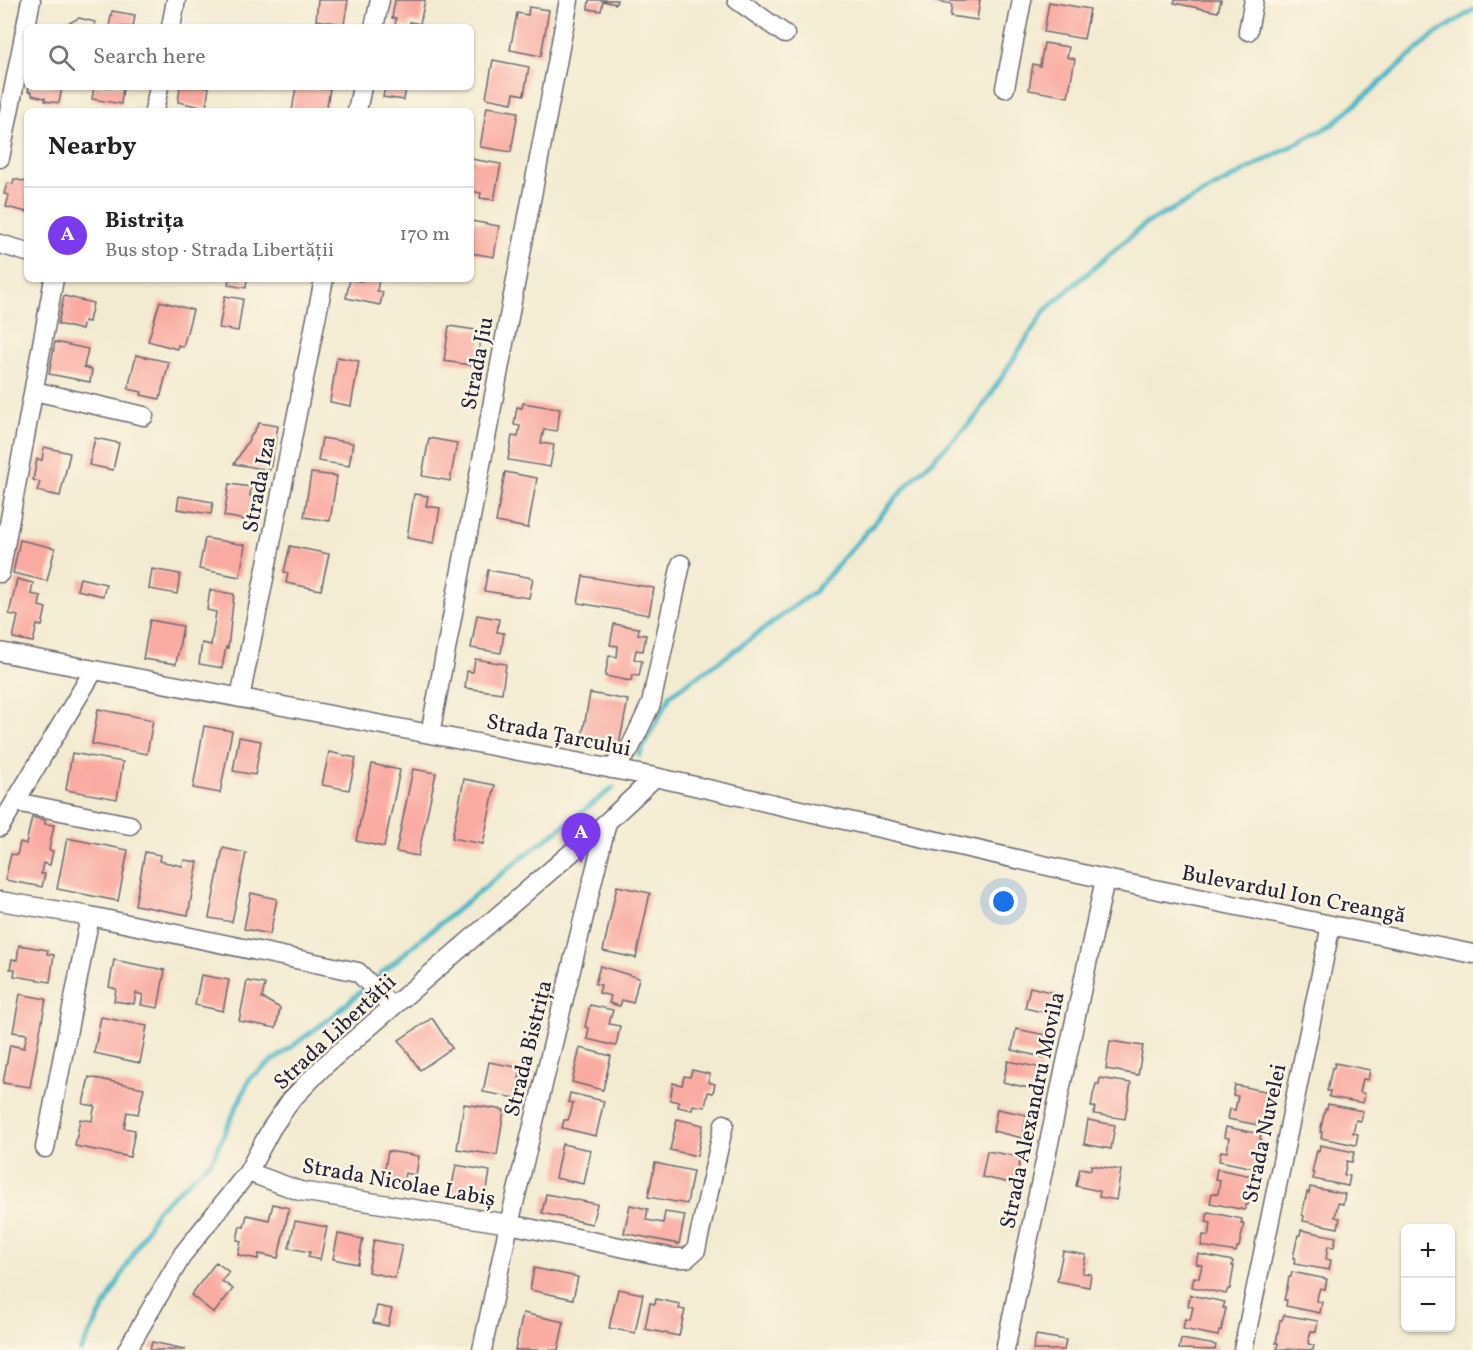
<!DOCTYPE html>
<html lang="en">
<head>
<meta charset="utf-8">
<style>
	body { margin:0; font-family:Vollkorn,serif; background:#f2f2f2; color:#222 }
	.controls { position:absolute; right:18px; bottom:18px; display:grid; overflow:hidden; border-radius:9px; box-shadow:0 2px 4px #0004 }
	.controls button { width:54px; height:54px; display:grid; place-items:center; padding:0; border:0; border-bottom:2px solid #e0e0e0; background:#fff; color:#222; font:30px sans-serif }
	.you { position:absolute; left:1004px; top:902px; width:21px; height:21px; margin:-15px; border:4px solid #fff; border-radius:50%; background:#1a73e8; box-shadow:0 0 0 9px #1a73e833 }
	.badge { display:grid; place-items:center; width:39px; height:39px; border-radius:50%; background:#7c3aed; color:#fff; font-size:20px; font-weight:700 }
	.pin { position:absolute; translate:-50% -50px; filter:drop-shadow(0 2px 3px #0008) }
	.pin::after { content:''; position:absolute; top:32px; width:21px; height:18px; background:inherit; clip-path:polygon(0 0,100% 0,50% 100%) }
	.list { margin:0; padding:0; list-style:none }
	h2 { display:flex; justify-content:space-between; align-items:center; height:78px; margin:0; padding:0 24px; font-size:26px }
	h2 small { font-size:20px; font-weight:400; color:#767676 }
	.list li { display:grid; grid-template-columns:39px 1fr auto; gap:18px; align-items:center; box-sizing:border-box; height:96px; padding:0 24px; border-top:2px solid #e0e0e0 }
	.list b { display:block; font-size:22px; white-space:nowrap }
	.list p { margin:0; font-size:20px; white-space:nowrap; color:#767676 }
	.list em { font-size:20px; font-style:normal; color:#767676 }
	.icon { flex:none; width:33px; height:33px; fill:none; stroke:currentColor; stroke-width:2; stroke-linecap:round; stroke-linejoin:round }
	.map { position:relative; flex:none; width:1473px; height:1350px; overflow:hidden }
	.search { position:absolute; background:#fff; box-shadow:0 2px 4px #0004; left:24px; top:24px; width:450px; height:66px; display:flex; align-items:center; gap:15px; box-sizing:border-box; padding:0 21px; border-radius:9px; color:#767676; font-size:22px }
	.panel { position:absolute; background:#fff; box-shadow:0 2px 4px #0004; left:24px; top:108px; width:450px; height:174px; border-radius:9px }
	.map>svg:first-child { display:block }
</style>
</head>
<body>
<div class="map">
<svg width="1473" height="1350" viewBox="0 0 1473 1350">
	<rect width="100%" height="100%" fill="#fcf5e5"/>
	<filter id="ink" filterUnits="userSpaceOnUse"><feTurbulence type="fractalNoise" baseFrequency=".0167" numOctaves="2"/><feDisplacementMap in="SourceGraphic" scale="12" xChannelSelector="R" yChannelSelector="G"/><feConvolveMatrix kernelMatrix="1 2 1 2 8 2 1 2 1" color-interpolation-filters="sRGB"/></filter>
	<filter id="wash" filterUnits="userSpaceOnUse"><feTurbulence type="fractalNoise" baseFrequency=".008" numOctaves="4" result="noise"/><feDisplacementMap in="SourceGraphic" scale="24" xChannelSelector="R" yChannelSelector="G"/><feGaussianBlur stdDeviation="1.35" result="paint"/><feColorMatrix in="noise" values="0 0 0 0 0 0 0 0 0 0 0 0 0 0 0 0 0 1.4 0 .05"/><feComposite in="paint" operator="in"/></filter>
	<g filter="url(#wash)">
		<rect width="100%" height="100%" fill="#f3ebd1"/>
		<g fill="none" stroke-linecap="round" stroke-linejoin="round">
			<!-- stream -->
			<path stroke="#49b7c4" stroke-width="5" d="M639,755L671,694L730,654L815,591L910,482L976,417L1046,309L1145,224L1333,124L1434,35L1473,10
				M81,1350L157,1210L212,1160L250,1078L334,1015L422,938L515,863L613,788"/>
		</g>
		<g id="blocks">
			<!-- building -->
			<path fill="#f9aaa1" d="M318,0H348L344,24L316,20Z
				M395,0H425L420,24L410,22L409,27H395L396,18H392Z
				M589,0H617L616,4L603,1L601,11L588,9Z
				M932,0H980L977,20L950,16L952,4Z
				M1175,0H1221L1218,12L1174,3Z
				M1049,2L1090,9L1084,39L1044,32Z
				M529,7L549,10L541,56L510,50L517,13L528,15Z
				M112,11L135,15L133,27H109Z
				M79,18L95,22L94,27H61Z
				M1044,43L1069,47L1067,57L1075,59L1068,97L1029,90L1033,64L1040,66Z
				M493,60L529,67L524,95L514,93L512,103L486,98Z
				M29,87H62L59,103L45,101V98L32,95V92L28,91Z
				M94,87H123L121,104L92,99Z
				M180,87H209L206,108L178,102Z
				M296,87L330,89L326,111H292Z
				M385,87H406L404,100L383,97Z
				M487,107L518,112L511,152L480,147Z
				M471,159L501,164L494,200L480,198L481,193L471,191Z
				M14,179L27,182V212L6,207L9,195L4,194L7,183L13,184Z
				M471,221L499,226L494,257L471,253Z
				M229,279H247L246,288L228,285Z
				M350,279L361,281V279H379L377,291L383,292L380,305L346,298Z
				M64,296L93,303L89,322L84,321L82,330L58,324Z
				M225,296L243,299L238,331L219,328Z
				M160,301L193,310L183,347L178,345L177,349L148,341Z
				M449,326L482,331L477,366L444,361Z
				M55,342L88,349L84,367L92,370L90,382L49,374Z
				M136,355L169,362L160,399L141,395L142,392L128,389Z
				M337,357L359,361L351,406L330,402Z
				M523,403L560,409L557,431L544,429L541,443L554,445L550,467L508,460L512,436L518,437L520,426L514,425L517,407L522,408Z
				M259,423L278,426L270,470L234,464Z
				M95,438L119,443L113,470L89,465Z
				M322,438L353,443L349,466L318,461Z
				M429,438L457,443L450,481L422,476Z
				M44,447L70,453L60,496L37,491L40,482L33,480L37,459L42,460Z
				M505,472L537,478L528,528L496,522Z
				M311,473L337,476L330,521L304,517Z
				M229,484L251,487L250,496L254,497L250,521L224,516Z
				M414,494L428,496L426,506L440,508L434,543L407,538Z
				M179,496L213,502L211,514L177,509Z
				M205,538L245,545L240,577L199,569Z
				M20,540L55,548L47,581L13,573Z
				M290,546L329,554L321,590L286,583L288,573L284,572Z
				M152,569L180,574L177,594L149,589Z
				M488,570L533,578L529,598L484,591Z
				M583,576L654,588L649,615L578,603Z
				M80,578L106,584L103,596L77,590Z
				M17,579L33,583L31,594L41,596L39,606L46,608L42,626L37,625L33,642L13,638L18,616L9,614Z
				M210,590L234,594L228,648L226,647L222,668L199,664L202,643L211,645L216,612L207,610Z
				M477,615L499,619L497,632L504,633L501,653L471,648Z
				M150,620L183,626L176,664L143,659Z
				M614,624L639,628L638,634L646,635L643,651L636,650L634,659L642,661L639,676L632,675L631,681L605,676L609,656L617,657L618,646L610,645Z
				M475,659L506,664L502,693L465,688L467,671L473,672Z
				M590,693L628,700L618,750L581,743Z
				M98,709L153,720L147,754L92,744Z
				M204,726L232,731L220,793L193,788Z
				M239,737L261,741L255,775L233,771Z
				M329,752L356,758L349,790L322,785Z
				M72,753L123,762L117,799L66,790Z
				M372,764L400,770L384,847L356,841Z
				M413,769L436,773L418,856L396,852Z
				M464,779L495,785L483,844L452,838Z
				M32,817L45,820V824L54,825L49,850L53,851L50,865L43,863L41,874H45L42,887L5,880L11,854L17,855L20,842L26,844Z
				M67,838L128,850L118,901L57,889Z
				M223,848L246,853L232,922L209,918Z
				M145,852L160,855L159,861L183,866L184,860L198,862L188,915L135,905Z
				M617,886L650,893L636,958L603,951Z
				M251,893L277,899L270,934L244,929Z
				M19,945L48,950L47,954L54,955L50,982L14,976L15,969H10L12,959L17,960Z
				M114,960L165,970L158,1008L141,1005L143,995L136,993L134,1004L114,1001L116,989L109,987Z
				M600,966L639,978L633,1003L622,1000L620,1006L609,1003L611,996L599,993L601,985L595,984Z
				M201,975L229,980L223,1011L195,1005Z
				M247,981L265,984L262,998L280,1008L276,1028L239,1021Z
				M1030,987L1058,994L1054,1015L1025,1008Z
				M20,994L46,999L30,1087L3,1083L10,1045L24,1048L27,1034L13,1032Z
				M590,1005L613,1010L609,1024L620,1026L616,1046L587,1039L589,1028L585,1027Z
				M101,1017L147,1026L140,1063L94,1053Z
				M432,1018L452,1048L420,1070L399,1040Z
				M1016,1029L1051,1036L1046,1058L1012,1050Z
				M1110,1041L1143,1046L1138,1075L1106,1069Z
				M580,1048L611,1056L603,1090L572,1082Z
				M1008,1061L1042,1068L1037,1090L1003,1082Z
				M489,1062L521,1068L516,1098L483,1092Z
				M1335,1063L1370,1070L1368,1080L1363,1079L1360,1092L1365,1094L1363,1103L1329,1097L1330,1091H1327L1332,1068H1334Z
				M692,1070L710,1074L708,1082L715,1084L713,1093L708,1092L705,1107L693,1105L692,1110L678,1107L679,1102L670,1100L673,1083L682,1085L684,1076L690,1077Z
				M89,1077L144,1088L138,1114L127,1112L124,1128L135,1130L130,1157L75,1146L80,1119L92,1121L93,1114L95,1106L83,1104Z
				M1100,1078L1131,1083L1125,1119L1094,1114L1095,1107H1091L1093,1095L1096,1084H1099Z
				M1235,1085L1270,1092L1269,1109L1266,1121L1264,1120L1263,1126L1228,1119L1230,1109L1235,1110L1238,1096L1233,1095Z
				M570,1093L604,1101L596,1136L562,1128L564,1120H568L571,1112L573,1103L568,1102Z
				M464,1104L504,1110L497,1155L457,1149Z
				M1328,1104L1363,1111L1361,1121L1356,1120L1353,1133L1358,1134L1356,1145L1321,1138L1322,1132H1320L1325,1109H1327Z
				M997,1109L1027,1115L1022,1138L993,1131Z
				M677,1119L703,1125L697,1156L670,1150Z
				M1088,1120L1115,1125L1111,1149L1084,1144Z
				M1226,1127L1261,1134L1260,1139L1262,1140L1257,1163L1255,1162L1254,1168L1219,1161L1221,1151L1227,1152L1229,1138L1224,1137Z
				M562,1144L591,1150L584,1184L555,1178Z
				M1320,1145L1354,1152L1352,1162L1347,1161L1344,1175L1350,1176L1348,1186L1313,1179L1314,1173H1312L1317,1150L1319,1151Z
				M388,1151L419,1156L416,1175L405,1173L402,1188L382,1184Z
				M987,1151L1021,1157L1015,1184L982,1177Z
				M655,1163L693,1171L687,1204L648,1197Z
				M456,1165L490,1171L485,1202L450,1196Z
				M1091,1165L1121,1170L1116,1200L1099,1197L1100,1191L1076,1186L1080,1168L1091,1170Z
				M1217,1169L1252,1176L1251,1182H1253L1248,1205H1246L1245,1210L1210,1203L1212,1193L1218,1194L1220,1180L1215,1179Z
				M1310,1187L1345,1194L1343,1204L1338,1203L1335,1217L1340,1218L1338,1228L1303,1221L1304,1216L1302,1215L1307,1192L1309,1193Z
				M546,1194L597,1204L592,1224L542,1213Z
				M273,1204L289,1208L278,1258L259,1254L258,1259L238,1255L241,1241L237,1240L240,1226L244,1227L247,1215L269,1220Z
				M630,1205L648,1209L646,1220L663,1223L665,1212L685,1215L679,1244L624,1233Z
				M1208,1212L1242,1219L1241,1224H1244L1239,1247H1237L1236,1252L1201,1246L1203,1235L1208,1236L1210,1230L1211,1223L1206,1222Z
				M295,1221L327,1227L320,1260L308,1257L310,1252L289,1248Z
				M1301,1230L1336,1237L1334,1247L1328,1246L1326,1259L1331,1260L1329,1270L1294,1264L1295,1258H1293L1298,1235H1300Z
				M338,1234L363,1239L358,1264L333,1259Z
				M374,1240L402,1245L395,1278L368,1272Z
				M1063,1251L1086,1255L1082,1273L1091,1274L1089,1287L1057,1281Z
				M1198,1254L1233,1261L1232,1266H1234L1230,1289H1228L1226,1294L1192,1287L1194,1277L1199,1278L1202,1265L1196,1264Z
				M216,1262L229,1272L222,1281L233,1289L214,1313L191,1295Z
				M534,1268L578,1277L573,1299L530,1290Z
				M1292,1272L1327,1279L1325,1289L1320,1288L1318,1294L1317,1301L1322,1302L1320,1313L1286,1306L1287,1300H1284L1287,1288L1289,1277H1291Z
				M618,1289L643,1294L635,1333L609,1328Z
				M1190,1295L1225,1302L1223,1308H1226L1221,1331H1219L1218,1336L1183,1329L1185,1319L1190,1320L1193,1307L1188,1306Z
				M656,1299L680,1304L679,1309L685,1310L679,1336L645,1329L650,1303L655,1304Z
				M377,1306L392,1309L388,1326L373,1323Z
				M523,1313L564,1322L558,1350H515Z
				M1284,1315L1318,1321L1316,1332L1311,1331L1308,1344L1314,1345L1313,1350L1277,1349L1278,1343H1276L1280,1320H1282Z
				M1036,1335L1066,1340L1064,1350H1033Z
				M1181,1339L1216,1345L1215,1350L1179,1349Z
				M152,1342L185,1349V1350H150Z"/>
		</g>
	</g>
	<g filter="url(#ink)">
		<use href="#blocks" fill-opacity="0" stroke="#6b6870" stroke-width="1.5"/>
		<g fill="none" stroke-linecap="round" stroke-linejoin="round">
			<!-- minor casing -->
			<g stroke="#6b6870" stroke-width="21">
				<path id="minor" d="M737,0L785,34
					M171,27L176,0
					M374,27L380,0
					M1248,31L1254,0
					M1005,88L1022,0
					M154,111L159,87
					M357,111L362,87
					M0,158L31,0
					M0,244L27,252
					M34,391L144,416
					M0,573L54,279
					M0,652L655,777L1105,879L1473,954
					M240,698L324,279
					M430,734L569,0
					M611,769L629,750L651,704L681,564
					M16,802L130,825
					M0,827L94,670
					M0,901L90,916L358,972L392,1007
					M45,1148L90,916
					M248,1172L300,1191L509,1224L673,1258H687L696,1250L724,1124
					M127,1350L183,1254L248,1172L271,1129L291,1100L325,1065L607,822
					M482,1350L509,1224L607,822L655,777
					M1005,1350L1105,879
					M1243,1350L1331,925"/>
			</g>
			<!-- minor -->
			<use href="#minor" stroke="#fff" stroke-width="18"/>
		</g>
	</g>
	<g text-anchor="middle" stroke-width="5" stroke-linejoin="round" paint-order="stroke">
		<!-- street labels -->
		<g font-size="22" fill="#22223b" stroke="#fcf5e5">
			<text transform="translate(476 363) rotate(-79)" y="8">Strada Jiu</text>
			<text transform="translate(258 484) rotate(-79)" y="8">Strada Iza</text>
			<text transform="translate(559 734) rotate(11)" y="8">Strada Țarcului</text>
			<text transform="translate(1294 893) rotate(11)" y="8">Bulevardul Ion Creangă</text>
			<text transform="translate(334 1031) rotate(-43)" y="8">Strada Libertății</text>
			<text transform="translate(527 1048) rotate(-76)" y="8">Strada Bistrița</text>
			<text transform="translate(1031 1110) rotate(-78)" y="8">Strada Alexandru Movila</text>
			<text transform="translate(1263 1133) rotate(-78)" y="8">Strada Nuvelei</text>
			<text transform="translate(399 1181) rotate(10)" y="8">Strada Nicolae Labiș</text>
		</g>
	</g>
</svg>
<div class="controls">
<button>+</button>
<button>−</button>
</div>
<div class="you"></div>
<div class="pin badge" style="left:581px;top:863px">A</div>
<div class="search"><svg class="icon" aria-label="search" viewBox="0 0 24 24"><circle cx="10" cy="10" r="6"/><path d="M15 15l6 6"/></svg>Search here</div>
<section class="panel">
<h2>Nearby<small></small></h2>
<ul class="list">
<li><span class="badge">A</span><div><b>Bistrița</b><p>Bus stop · Strada Libertății</p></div><em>170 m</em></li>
</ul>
</section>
</div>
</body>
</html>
